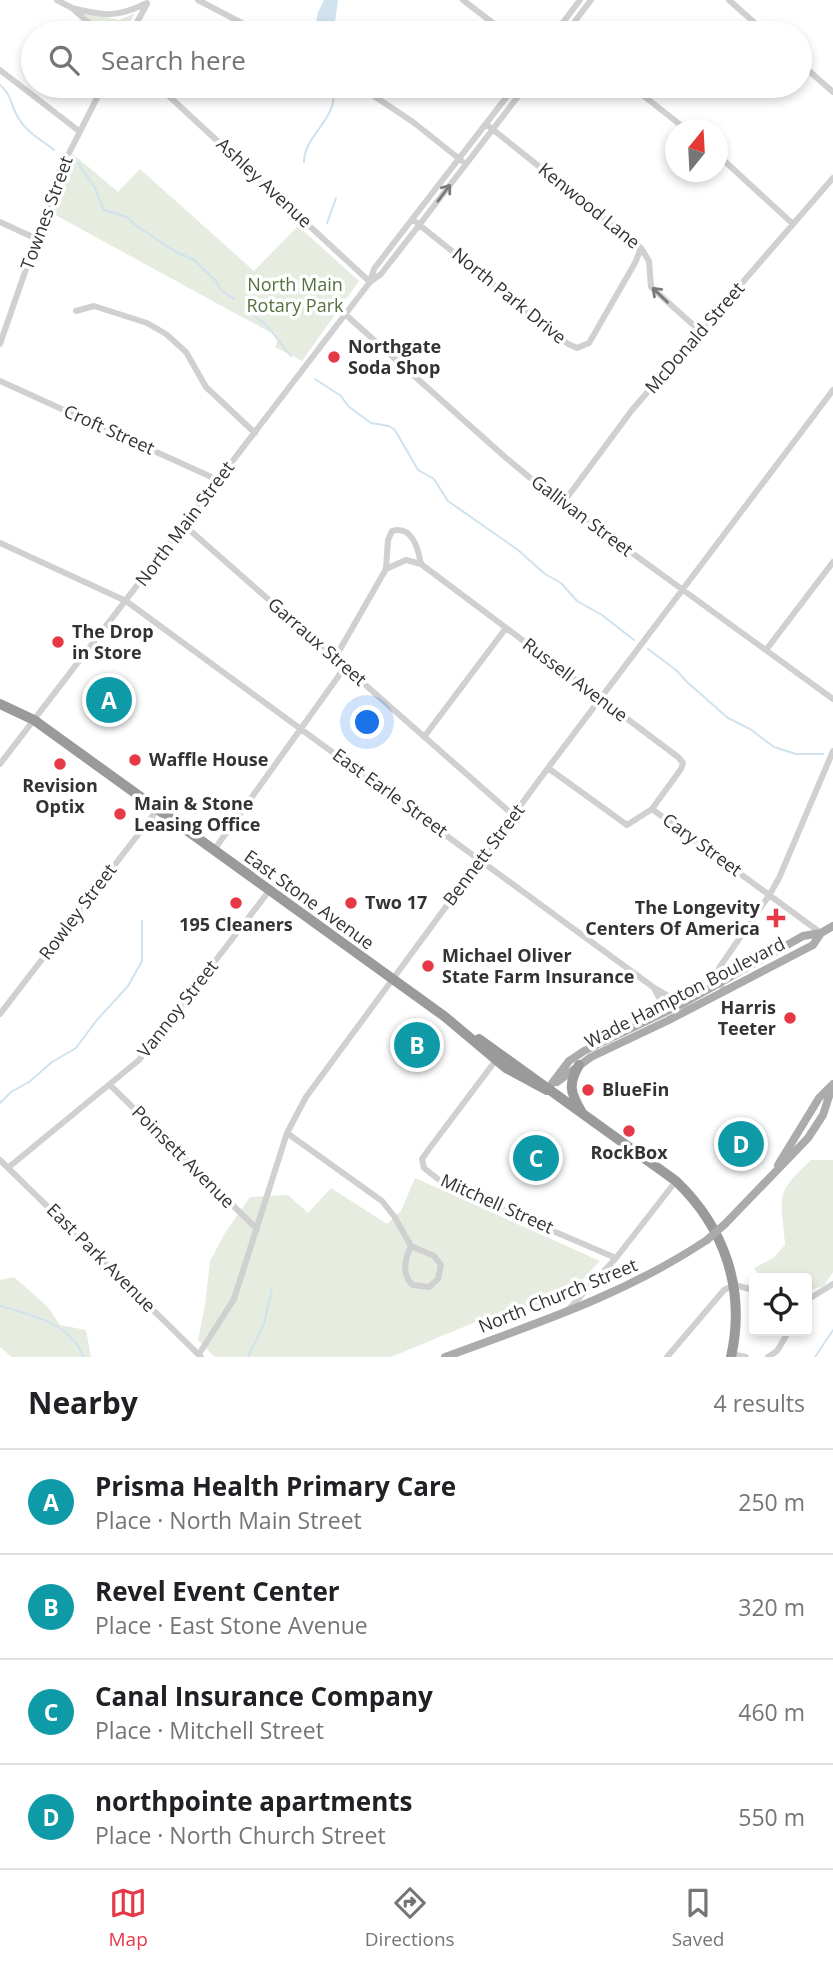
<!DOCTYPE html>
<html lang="en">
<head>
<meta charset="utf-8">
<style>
	body { margin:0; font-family:"Open Sans",sans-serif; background:#f6f6f6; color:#202124 }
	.controls { position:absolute; right:21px; bottom:21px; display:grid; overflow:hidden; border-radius:7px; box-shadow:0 4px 10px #0003 }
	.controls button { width:63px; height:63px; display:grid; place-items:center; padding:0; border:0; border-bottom:2px solid #e0e0e0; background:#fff; color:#202124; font:35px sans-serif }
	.compass { position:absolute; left:665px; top:119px; width:63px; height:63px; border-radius:50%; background:#fff; box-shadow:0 4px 10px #0003; rotate:18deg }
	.you { position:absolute; left:368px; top:723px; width:24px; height:24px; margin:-18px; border:5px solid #fff; border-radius:50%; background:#1a73e8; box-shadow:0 0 0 10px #1a73e833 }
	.badge { display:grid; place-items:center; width:46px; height:46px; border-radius:50%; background:#e63946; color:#fff; font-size:23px; font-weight:700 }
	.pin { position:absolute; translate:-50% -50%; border:4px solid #fff; box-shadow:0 2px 7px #0006 }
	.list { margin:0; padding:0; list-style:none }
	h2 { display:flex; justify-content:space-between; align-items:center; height:91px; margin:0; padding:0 28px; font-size:30px }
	h2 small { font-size:23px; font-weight:400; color:#757577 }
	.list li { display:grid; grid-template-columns:46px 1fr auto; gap:21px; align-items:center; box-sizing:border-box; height:105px; padding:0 28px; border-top:2px solid #e0e0e0 }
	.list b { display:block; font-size:26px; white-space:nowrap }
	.list p { margin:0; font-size:23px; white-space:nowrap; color:#757577 }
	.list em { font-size:23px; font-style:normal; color:#757577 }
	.icon { flex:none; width:38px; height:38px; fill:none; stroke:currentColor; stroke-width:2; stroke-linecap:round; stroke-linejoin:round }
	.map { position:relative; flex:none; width:833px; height:1357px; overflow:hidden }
	.search { position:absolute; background:#fff; box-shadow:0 4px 10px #0003; left:21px; right:21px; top:21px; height:77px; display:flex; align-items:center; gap:18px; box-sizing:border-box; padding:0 24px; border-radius:38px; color:#757577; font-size:26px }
	.sheet { height:511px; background:#fff }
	nav { display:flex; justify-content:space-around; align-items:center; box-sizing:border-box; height:98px; border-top:2px solid #e0e0e0; background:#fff; font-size:19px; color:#757577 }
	nav a { display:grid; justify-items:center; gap:4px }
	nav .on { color:#e63946 }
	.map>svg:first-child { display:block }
</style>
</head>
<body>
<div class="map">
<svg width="833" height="1357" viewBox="0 0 833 1357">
	<rect width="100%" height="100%" fill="#fff"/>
	<!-- green -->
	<path fill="#e6ecdf" d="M82,13L119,20L135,13L124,33H103Z
		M73,154L118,192L140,169L254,271L298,226L359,281L302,361L275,347L278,340L273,334L50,212Z
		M811,1160H833V1272L824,1286L807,1291V1278H761L754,1268L773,1258L785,1245C782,1196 772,1196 811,1160Z
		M415,1178L600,1261L567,1297L478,1321L391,1357H215L198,1340L205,1305L210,1261L225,1233L250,1197L288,1195L308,1213L331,1188L387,1224L401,1211Z
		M14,1277L48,1307L60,1325L86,1330L91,1357H12L0,1347V1280Z"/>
	<!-- water -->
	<path fill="#cfe2ee" d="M324,0H338L335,22L329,33H314L318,12Z"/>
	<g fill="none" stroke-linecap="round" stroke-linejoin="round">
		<!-- stream -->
		<path stroke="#cfe2ee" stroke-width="2" d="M0,85C13,96 10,106 19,119C27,133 42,140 54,150
			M304,162C304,134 342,117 332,86
			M78,163L94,186L104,210L127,217L135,225L174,251L194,260L216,281L222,291L234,299
			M327,223L336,198
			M251,313L267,326L291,356
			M315,379L341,396L348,406L371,423L389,426L395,430L418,470L434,479L448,501L518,550L545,574L561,583L577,601L602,615L634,640
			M648,649L676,670L687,682L728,718L750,729L774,747L796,754H823
			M0,1103L11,1092L29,1082L52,1062L76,1048L96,1021L128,986L142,961V921
			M0,1306C30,1315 73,1323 83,1357
			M248,1357L264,1324L272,1288
			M815,1357L833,1330"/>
		<!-- minor -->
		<path stroke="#d0d0d0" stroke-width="6" d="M57,0L72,8L100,33
			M198,0L261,33
			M463,0L506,33
			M729,0L766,33
			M72,8C105,16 116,18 147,3
			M131,33L147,4
			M555,33L580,0
			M566,33L591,0
			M800,63L833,92
			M0,70L79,131
			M158,86L370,282
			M359,86L413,122L462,161
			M631,86L687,130
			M486,124L641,248L649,261L651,287L700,331
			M718,155L793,224
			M412,219L568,344L577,348L589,343L635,263L641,248
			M0,222L37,239
			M370,282L374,269L393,244L515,86
			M76,311L94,306L147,323L166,334L186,352L206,387L255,433
			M346,315L505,457L540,486L833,699
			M0,344L60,171L103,86
			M0,381L218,480
			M563,503L632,410L833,178
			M184,525L513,815
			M0,543L126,601L653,987L682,1004
			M386,569L406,560L421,564L678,757L683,763L681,769L652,809L627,825L548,768
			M766,650L833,562
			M335,658L386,569L388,540L392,531C412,525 418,548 421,564
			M424,737L506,628
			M0,764L370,282L381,274L420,224L526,86
			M652,809L821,933
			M214,850L345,667
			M722,987L718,977L719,968L770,894L779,878L833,751
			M654,988L662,1004L658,1015
			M0,1014L157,810
			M496,1060L429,1149L422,1159L424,1168L443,1183L462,1192L616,1258
			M110,1085L257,1229
			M287,1133L382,1201L394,1216L411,1246
			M0,1160L201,1357
			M9,1167L139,1060L269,891
			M411,1246L434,1256L441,1265L438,1279L429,1287L413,1285C401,1275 405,1259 411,1246Z
			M807,1300L833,1284
			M567,1311L616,1258L676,1181
			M199,1354L234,1299L287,1133L306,1097L548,768L833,390
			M731,1354L746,1357
			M667,1357L724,1290L734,1285L754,1290
			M768,1357L777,1351L789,1331"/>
		<!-- major -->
		<path stroke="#ababab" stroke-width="8" d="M557,1082L591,1057L667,1021L813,945L821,933
			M547,1090L569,1061L584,1051L682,1004L803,936L821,933L833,926
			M778,1165L819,1098L831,1086
			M725,1224L808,1138L823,1115L833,1084
			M445,1357C537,1323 624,1295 707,1240"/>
		<!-- highway -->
		<path stroke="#9a9a9a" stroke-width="10" d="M0,704L34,720L444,1016L506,1068L547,1090
			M479,1039L676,1181C725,1228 746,1290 731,1357
			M579,1065C568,1084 570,1092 581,1111"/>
		<!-- major-bridge -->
		<path stroke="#ababab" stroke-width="8" d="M707,1240L725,1224"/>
	</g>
	<!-- one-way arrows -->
	<defs><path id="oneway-shaft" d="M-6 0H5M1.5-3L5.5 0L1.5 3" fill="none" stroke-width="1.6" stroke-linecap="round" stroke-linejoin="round" transform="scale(1.75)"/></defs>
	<g stroke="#7a7a7a">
		<use href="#oneway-shaft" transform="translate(444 193) rotate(-53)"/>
		<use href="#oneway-shaft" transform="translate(660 295) rotate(-136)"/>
	</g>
	<!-- markers -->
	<g fill="#e63946" stroke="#fff" stroke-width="2.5">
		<circle cx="334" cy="357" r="7"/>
		<circle cx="58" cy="642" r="7"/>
		<circle cx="135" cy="760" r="7"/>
		<circle cx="60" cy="764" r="7"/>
		<circle cx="120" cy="814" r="7"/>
		<circle cx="236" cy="903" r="7"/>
		<circle cx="351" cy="903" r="7"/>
		<path d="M772.5 907.5h7v7h7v7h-7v7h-7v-7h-7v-7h7z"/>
		<circle cx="428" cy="966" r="7"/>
		<circle cx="790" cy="1018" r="7"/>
		<circle cx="588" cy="1090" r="7"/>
		<circle cx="629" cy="1131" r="7"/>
	</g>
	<g text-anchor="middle" stroke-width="7" stroke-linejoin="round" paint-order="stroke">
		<!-- street labels -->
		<g font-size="18" fill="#333" stroke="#fff">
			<text transform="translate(264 183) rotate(43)" y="6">Ashley Avenue</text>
			<text transform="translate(589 206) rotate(39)" y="6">Kenwood Lane</text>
			<text transform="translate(47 213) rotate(-70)" y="6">Townes Street</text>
			<text transform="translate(509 296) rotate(39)" y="6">North Park Drive</text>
			<text transform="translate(695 338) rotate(-49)" y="6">McDonald Street</text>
			<text transform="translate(109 430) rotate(24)" y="6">Croft Street</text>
			<text transform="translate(582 516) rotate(37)" y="6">Gallivan Street</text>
			<text transform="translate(185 524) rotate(-53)" y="6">North Main Street</text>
			<text transform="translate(317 642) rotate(41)" y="6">Garraux Street</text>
			<text transform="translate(575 680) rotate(37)" y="6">Russell Avenue</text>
			<text transform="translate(390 793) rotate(36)" y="6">East Earle Street</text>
			<text transform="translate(702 845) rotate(36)" y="6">Cary Street</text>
			<text transform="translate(484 855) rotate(-53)" y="6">Bennett Street</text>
			<text transform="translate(309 900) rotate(36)" y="6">East Stone Avenue</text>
			<text transform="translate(78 912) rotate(-53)" y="6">Rowley Street</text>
			<text transform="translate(685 993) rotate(-27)" y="6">Wade Hampton Boulevard</text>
			<text transform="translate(178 1009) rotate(-52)" y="6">Vannoy Street</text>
			<text transform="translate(183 1157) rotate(45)" y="6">Poinsett Avenue</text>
			<text transform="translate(497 1204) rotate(24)" y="6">Mitchell Street</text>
			<text transform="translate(101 1258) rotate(45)" y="6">East Park Avenue</text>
			<text transform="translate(558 1296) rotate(-22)" y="6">North Church Street</text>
		</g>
		<!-- park labels -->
		<g font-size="18" fill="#56703f" stroke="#fff">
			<text x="295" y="291">North Main<tspan x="295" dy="21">Rotary Park</tspan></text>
		</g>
		<!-- poi labels -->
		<g font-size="18" font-weight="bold" fill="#333" stroke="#fff" text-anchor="start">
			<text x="348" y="353">Northgate<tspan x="348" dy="21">Soda Shop</tspan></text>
			<text x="72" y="638">The Drop<tspan x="72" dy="21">in Store</tspan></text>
			<text x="149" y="766">Waffle House</text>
			<text x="60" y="792" text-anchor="middle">Revision<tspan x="60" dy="21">Optix</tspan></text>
			<text x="134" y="810">Main &amp; Stone<tspan x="134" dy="21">Leasing Office</tspan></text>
			<text x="365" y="909">Two 17</text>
			<text x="760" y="914" text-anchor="end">The Longevity<tspan x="760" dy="21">Centers Of America</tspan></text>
			<text x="236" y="931" text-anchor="middle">195 Cleaners</text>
			<text x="442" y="962">Michael Oliver<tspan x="442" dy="21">State Farm Insurance</tspan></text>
			<text x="776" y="1014" text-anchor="end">Harris<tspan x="776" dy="21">Teeter</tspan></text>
			<text x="602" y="1096">BlueFin</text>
			<text x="629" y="1159" text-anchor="middle">RockBox</text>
		</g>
	</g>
</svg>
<div class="controls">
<button><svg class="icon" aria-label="locate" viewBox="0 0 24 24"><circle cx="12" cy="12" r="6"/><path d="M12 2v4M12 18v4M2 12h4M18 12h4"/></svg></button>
</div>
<svg class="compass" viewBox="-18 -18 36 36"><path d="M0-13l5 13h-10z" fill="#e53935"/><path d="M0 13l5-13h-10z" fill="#757577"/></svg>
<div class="you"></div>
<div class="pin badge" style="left:109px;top:700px;background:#0f9aa8">A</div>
<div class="pin badge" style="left:417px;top:1045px;background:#0f9aa8">B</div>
<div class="pin badge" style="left:536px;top:1158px;background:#0f9aa8">C</div>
<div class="pin badge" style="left:741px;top:1144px;background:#0f9aa8">D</div>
<div class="search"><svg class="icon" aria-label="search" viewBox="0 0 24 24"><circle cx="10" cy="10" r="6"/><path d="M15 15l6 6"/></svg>Search here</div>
</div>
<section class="sheet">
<h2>Nearby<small>4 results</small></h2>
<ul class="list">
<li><span class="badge" style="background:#0f9aa8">A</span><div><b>Prisma Health Primary Care</b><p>Place · North Main Street</p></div><em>250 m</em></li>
<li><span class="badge" style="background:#0f9aa8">B</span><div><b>Revel Event Center</b><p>Place · East Stone Avenue</p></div><em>320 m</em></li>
<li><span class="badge" style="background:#0f9aa8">C</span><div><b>Canal Insurance Company</b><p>Place · Mitchell Street</p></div><em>460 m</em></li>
<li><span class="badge" style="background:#0f9aa8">D</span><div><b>northpointe apartments</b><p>Place · North Church Street</p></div><em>550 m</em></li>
</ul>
</section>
<nav>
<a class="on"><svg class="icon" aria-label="map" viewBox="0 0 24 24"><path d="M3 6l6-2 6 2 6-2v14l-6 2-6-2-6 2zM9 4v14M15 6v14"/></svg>Map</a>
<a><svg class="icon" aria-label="directions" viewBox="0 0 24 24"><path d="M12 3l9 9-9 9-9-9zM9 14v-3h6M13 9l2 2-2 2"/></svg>Directions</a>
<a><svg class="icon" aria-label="saved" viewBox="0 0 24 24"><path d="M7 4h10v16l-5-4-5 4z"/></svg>Saved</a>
</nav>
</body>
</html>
